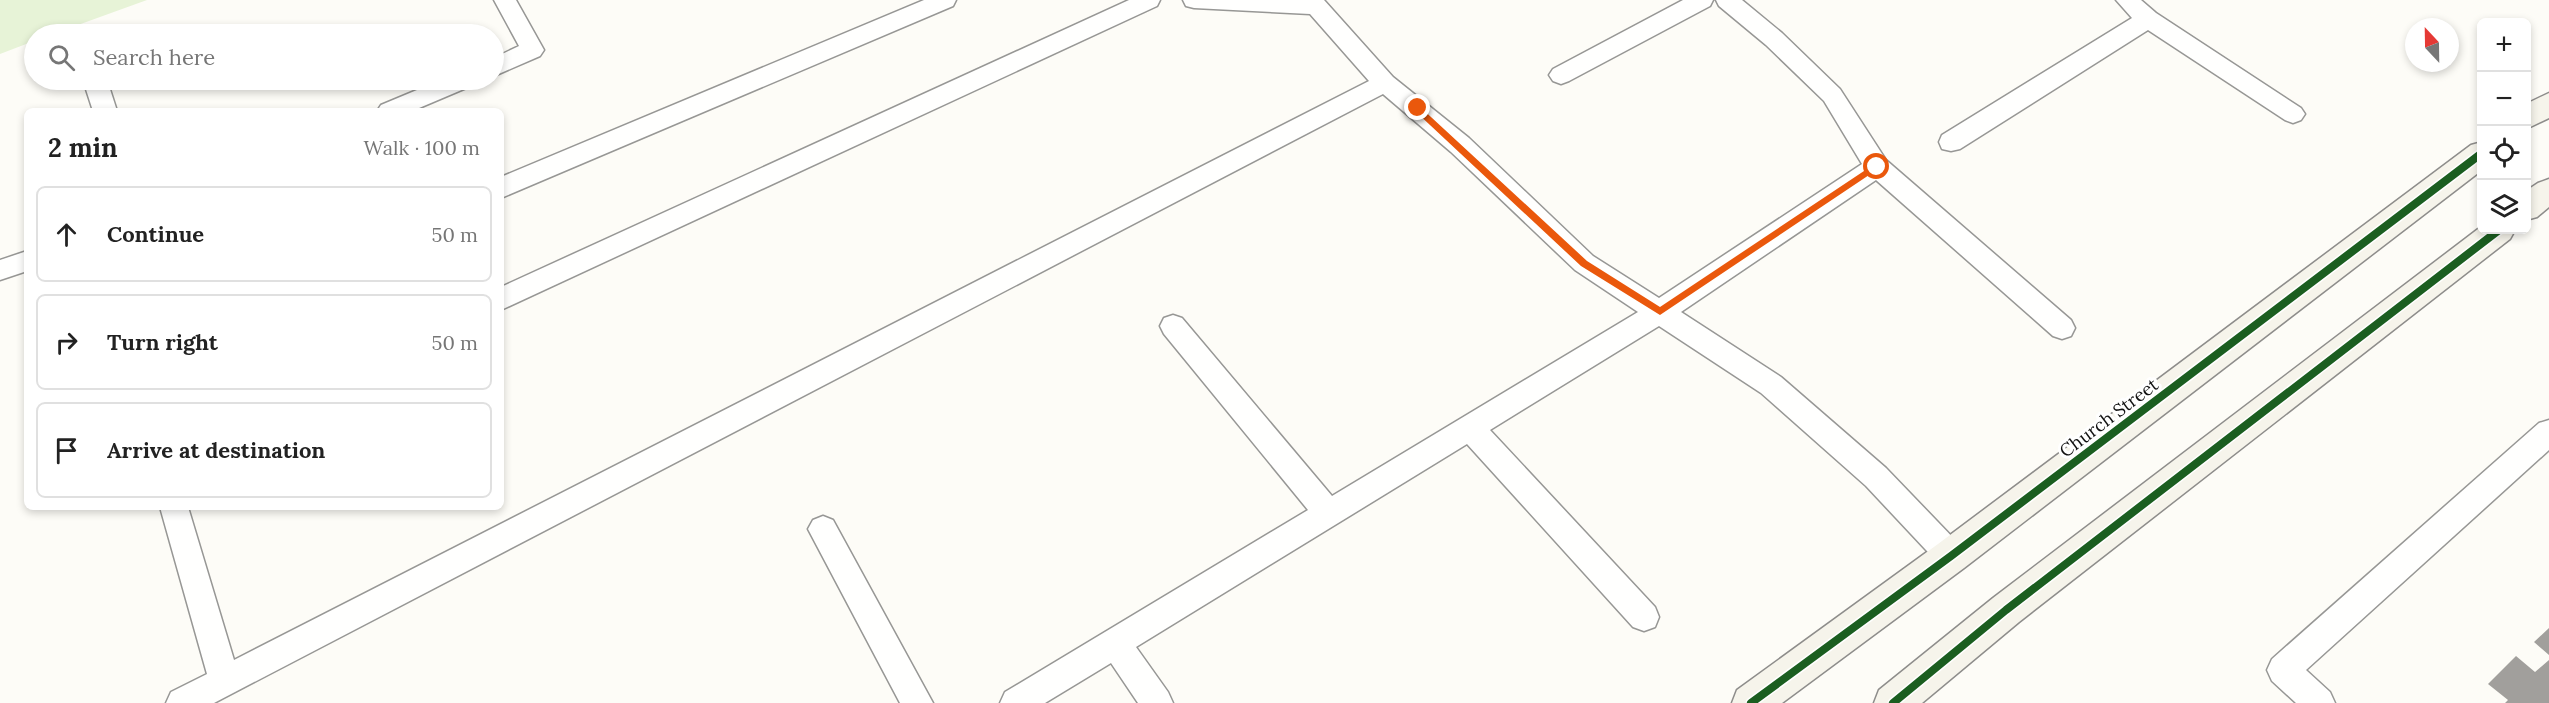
<!DOCTYPE html>
<html lang="en">
<head>
<meta charset="utf-8">
<style>
	body { margin:0; font-family:Lora,serif; background:#f2f2f2; color:#222 }
	.controls { position:absolute; right:18px; top:18px; display:grid; overflow:hidden; border-radius:9px; box-shadow:0 3px 9px #0003 }
	.controls button { width:54px; height:54px; display:grid; place-items:center; padding:0; border:0; border-bottom:2px solid #e0e0e0; background:#fff; color:#222; font:30px sans-serif }
	.compass { position:absolute; left:2405px; top:18px; width:54px; height:54px; border-radius:50%; background:#fff; box-shadow:0 3px 9px #0003; rotate:338deg }
	.stop { position:absolute; width:18px; height:18px; margin:-14px; border:4px solid #ea580c; border-radius:50%; background:#fff }
	.stop.end { background:#ea580c; border-color:#fff; box-shadow:0 2px 6px #0008 }
	.list { margin:0; padding:0; list-style:none }
	h2 { display:flex; justify-content:space-between; align-items:center; height:78px; margin:0; padding:0 24px; font-size:26px }
	h2 small { font-size:20px; font-weight:400; color:#767676 }
	.list li { display:grid; grid-template-columns:39px 1fr auto; gap:18px; align-items:center; box-sizing:border-box; height:96px; margin:0 12px 12px; padding:0 12px; border:2px solid #e0e0e0; border-radius:9px }
	.list b { display:block; font-size:22px; white-space:nowrap }
	.list em { font-size:20px; font-style:normal; color:#767676 }
	.icon { flex:none; width:33px; height:33px; fill:none; stroke:currentColor; stroke-width:2; stroke-linecap:round; stroke-linejoin:round }
	.map { position:relative; flex:none; width:2549px; height:703px; overflow:hidden }
	.search { position:absolute; background:#fff; box-shadow:0 3px 9px #0003; left:24px; top:24px; width:480px; height:66px; display:flex; align-items:center; gap:15px; box-sizing:border-box; padding:0 21px; border-radius:33px; color:#767676; font-size:22px }
	.panel { position:absolute; background:#fff; box-shadow:0 3px 9px #0003; left:24px; top:108px; width:480px; height:402px; border-radius:9px }
	.map>svg:first-child { display:block }
</style>
</head>
<body>
<div class="map">
<svg width="2549" height="703" viewBox="0 0 2549 703">
	<rect width="100%" height="100%" fill="#fdfcf7"/>
	<!-- green -->
	<path fill="#e7f3d7" d="M0,0H147L53,34H34V41L0,54Z"/>
	<!-- building -->
	<path fill="#a19f9c" d="M2549,628V655L2534,642Z
		M2516,656L2535,672L2549,660V703H2505L2508,700L2488,684Z"/>
	<g fill="none" stroke-linecap="round" stroke-linejoin="round">
		<!-- lane casing -->
		<g stroke="#979795" stroke-width="3">
			<path id="lane" d="M494,0H516L544,50L540,56L494,76V58L519,46Z
				M924,0H956L953,6L501,198V177Z
				M1129,0H1160L1157,6L501,310V287Z
				M1183,0H1324L1393,77L1469,138L1593,256L1659,298L1862,164L1824,101L1766,45L1719,6L1716,0H1742L1782,33L1840,89L1886,160L2071,320L2075,328L2071,336L2062,339L2053,336L1876,180L1681,312L1781,377L1886,468L1961,546L1966,556L1961,566L1951,570L1941,566L1866,486L1761,393L1659,326L1490,430L1655,607L1659,617L1655,627L1644,631L1633,627L1467,444L1136,647L1168,692L1173,703H1138L1111,663L1045,703H1000L1005,692L1308,510L1164,334L1160,326L1164,318L1173,315L1182,318L1332,496L1638,312L1575,270L1451,152L1383,94L214,703H166L171,692L207,674L160,507H188L234,660L1369,81L1310,14L1194,8L1186,6Z
				M1683,0H1713L1710,6L1569,81L1561,84L1553,81L1549,75L1553,69Z
				M2116,0H2141L2156,13L2301,108L2305,114L2301,120L2293,123L2285,120L2148,30L1960,149L1951,151L1942,149L1939,142L1942,135L2132,18Z
				M83,80H107L117,111H93Z
				M441,80H475L471,86L412,111H377L381,105Z
				M27,251V271L0,280V260Z
				M2549,420V450L2306,670L2330,692L2335,703H2296L2272,681L2267,670L2272,659L2539,423Z
				M823,516L833,520L933,703H900L808,529L813,520Z"/>
		</g>
		<!-- secondary casing -->
		<g stroke="#8e8d8b" stroke-width="3">
			<path id="secondary" d="M2549,93V118L2526,129V104Z
				M2482,142V170L1964,568L1782,703H1732L1737,690L1938,544L2471,145Z
				M2549,179V207L2537,217L2526,220V191L2538,183Z
				M2482,226V230H2515L2510,239L2019,622L1922,703H1874L1879,690L1993,598Z"/>
		</g>
		<!-- lane -->
		<use href="#lane" fill="#fffffe" fill-rule="evenodd"/>
		<!-- secondary -->
		<use href="#secondary" fill="#f6f4eb" fill-rule="evenodd"/>
		<!-- cycleway casing -->
		<g stroke="#fff" stroke-width="11">
			<path id="cycleway" d="M1751,703L1951,556L2482,153
				M1893,703L2006,610L2499,230"/>
		</g>
		<!-- cycleway -->
		<use href="#cycleway" stroke="#1b5e20" stroke-width="8"/>
	</g>
	<!-- route -->
	<path fill="#ea580c" d="M1418,105L1587,261L1660,307L1873,165H1880L1881,167L1660,315L1581,266L1415,111L1414,108Z"/>
	<g text-anchor="middle" stroke-width="6" stroke-linejoin="round" paint-order="stroke">
		<!-- street labels -->
		<g font-size="18" fill="#111" stroke="#fff">
			<text transform="translate(2109 418) rotate(-37)" y="6">Church Street</text>
		</g>
	</g>
</svg>
<div class="controls">
<button>+</button>
<button>−</button>
<button><svg class="icon" aria-label="locate" viewBox="0 0 24 24"><circle cx="12" cy="12" r="6"/><path d="M12 2v4M12 18v4M2 12h4M18 12h4"/></svg></button>
<button><svg class="icon" aria-label="layers" viewBox="0 0 24 24"><path d="M12 4l9 5-9 5-9-5zM3 14l9 5 9-5"/></svg></button>
</div>
<svg class="compass" viewBox="-18 -18 36 36"><path d="M0-13l5 13h-10z" fill="#e53935"/><path d="M0 13l5-13h-10z" fill="#767676"/></svg>
<div class="stop" style="left:1877px;top:167px"></div>
<div class="stop end" style="left:1418px;top:108px"></div>
<div class="search"><svg class="icon" aria-label="search" viewBox="0 0 24 24"><circle cx="10" cy="10" r="6"/><path d="M15 15l6 6"/></svg>Search here</div>
<section class="panel">
<h2>2 min<small>Walk · 100 m</small></h2>
<ul class="list">
<li><svg class="icon" aria-label="ahead" viewBox="0 0 24 24"><path d="M12 20V5M6 11l6-6 6 6"/></svg><div><b>Continue</b></div><em>50 m</em></li>
<li><svg class="icon" aria-label="right" viewBox="0 0 24 24"><path d="M7 20v-9h11M14 6l5 5-5 5"/></svg><div><b>Turn right</b></div><em>50 m</em></li>
<li><svg class="icon" aria-label="arrive" viewBox="0 0 24 24"><path d="M6 21V4h12l-3 4 3 4H6"/></svg><div><b>Arrive at destination</b></div></li>
</ul>
</section>
</div>
</body>
</html>
